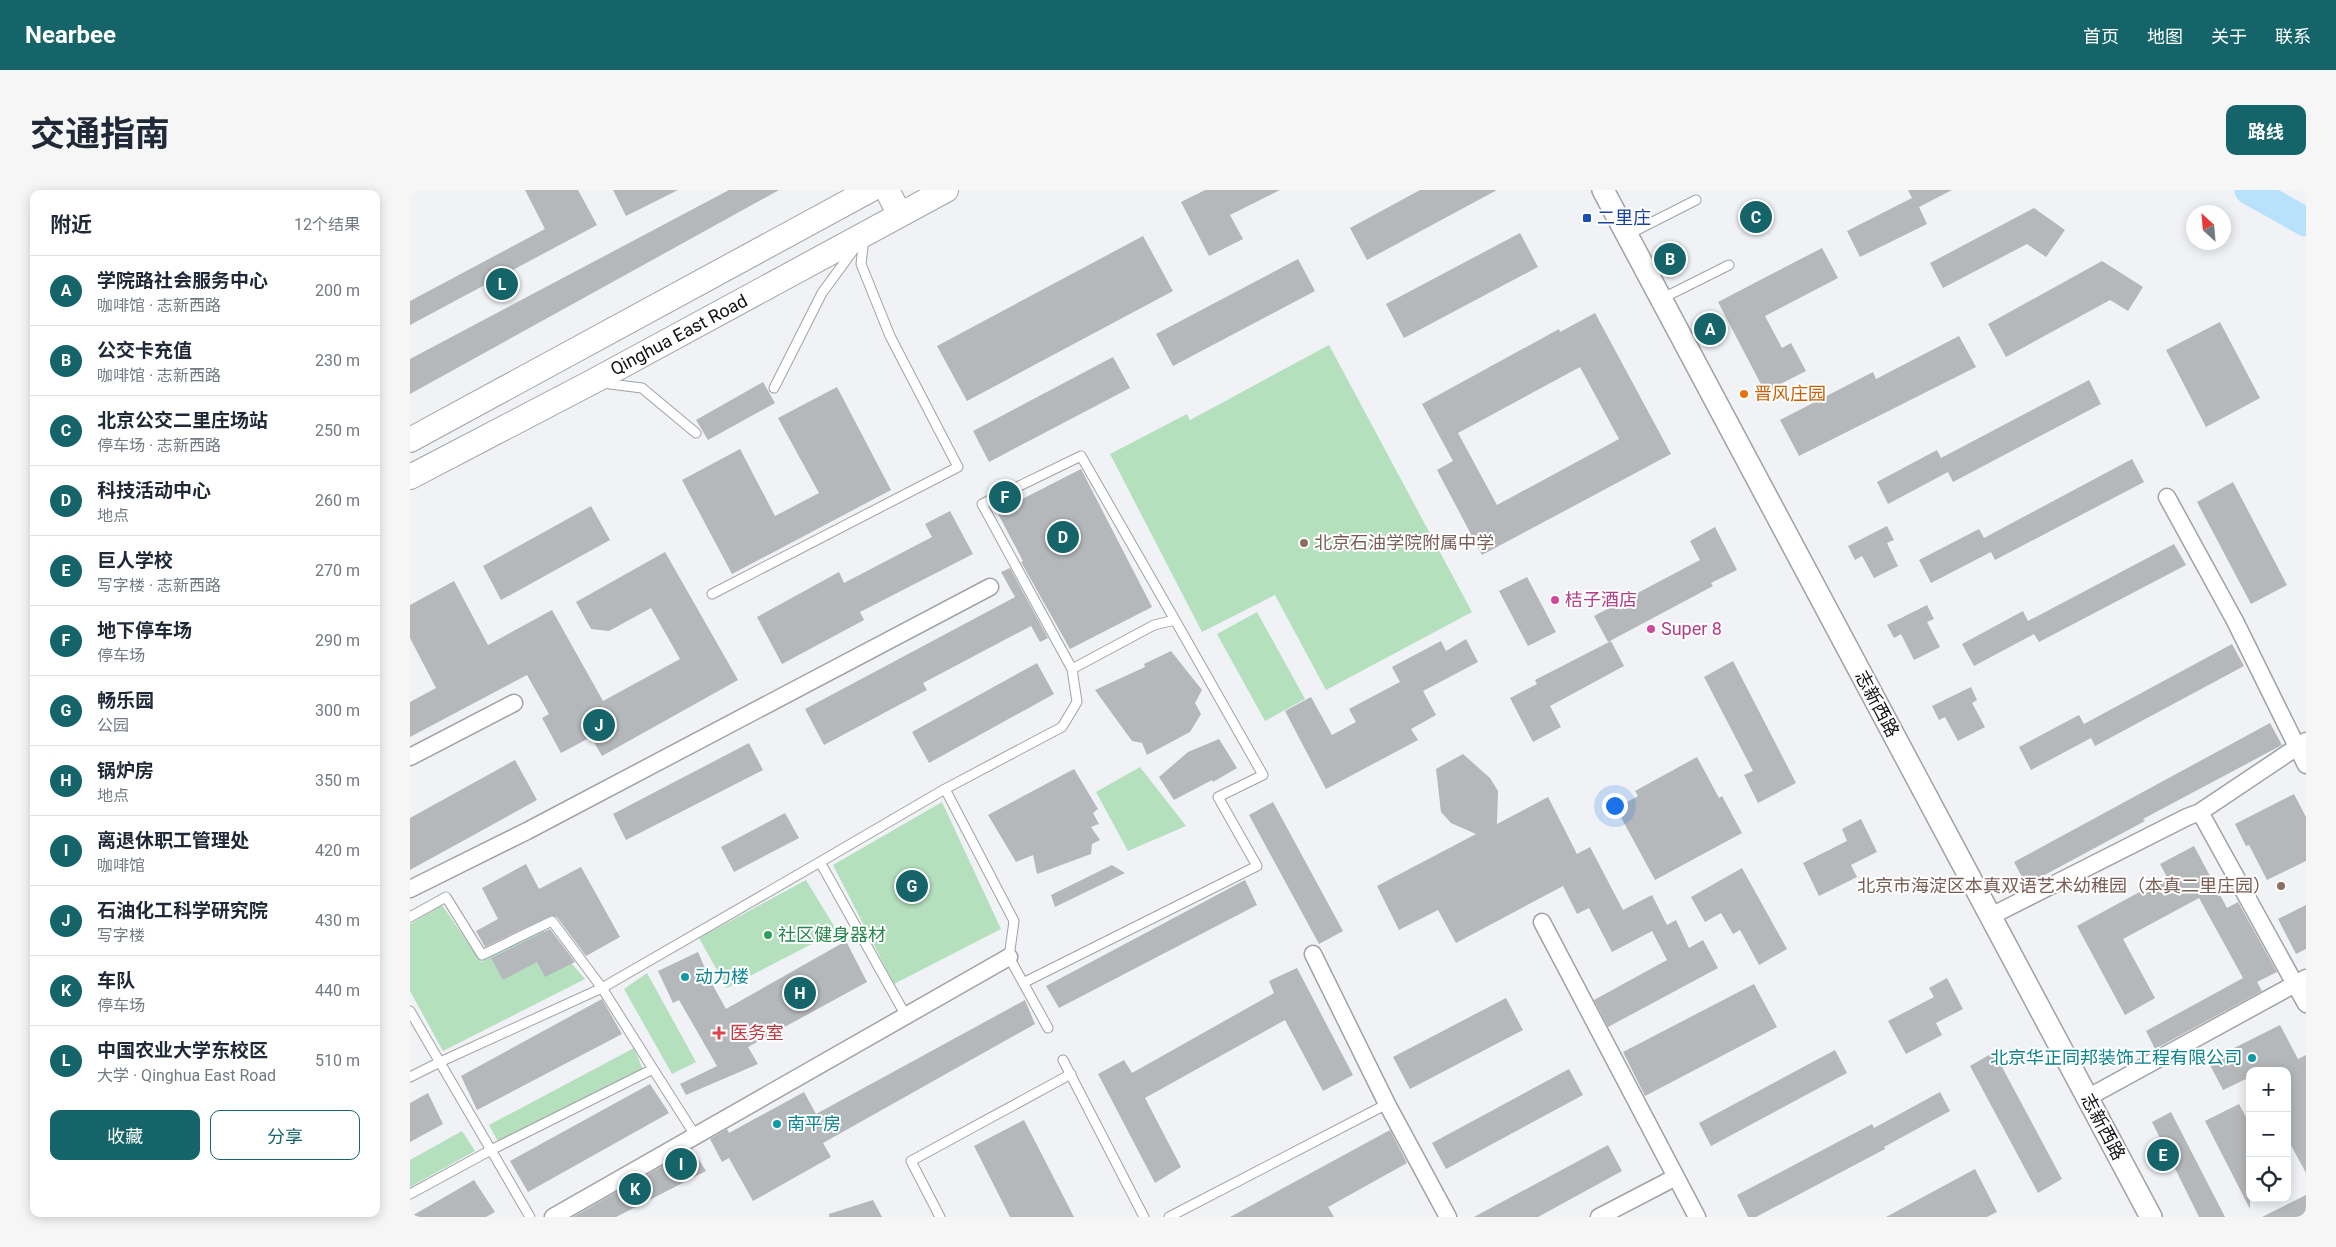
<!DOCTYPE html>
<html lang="zh">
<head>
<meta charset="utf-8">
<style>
	body { margin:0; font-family:Roboto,"Noto Sans SC",sans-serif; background:#f6f6f7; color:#1f2937 }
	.controls { position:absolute; right:15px; bottom:15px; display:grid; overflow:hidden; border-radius:10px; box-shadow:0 2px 12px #0003 }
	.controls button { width:45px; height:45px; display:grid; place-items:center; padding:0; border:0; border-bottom:1px solid #e0e1e3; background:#fff; color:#1f2937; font:25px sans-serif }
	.compass { position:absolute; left:1776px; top:15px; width:45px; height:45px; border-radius:50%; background:#fff; box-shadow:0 2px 12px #0003; rotate:334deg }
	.you { position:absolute; left:1204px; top:615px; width:18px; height:18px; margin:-12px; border:4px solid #fff; border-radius:50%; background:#1a73e8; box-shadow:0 0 0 8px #1a73e833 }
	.badge { display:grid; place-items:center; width:32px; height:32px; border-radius:50%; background:#156469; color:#fff; font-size:16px; font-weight:700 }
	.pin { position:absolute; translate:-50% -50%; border:2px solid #fff; box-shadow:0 1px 5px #0006 }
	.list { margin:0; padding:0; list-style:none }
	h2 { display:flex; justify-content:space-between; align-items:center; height:65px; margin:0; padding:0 20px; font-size:21px }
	h2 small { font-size:16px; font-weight:400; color:#747a83 }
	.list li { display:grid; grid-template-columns:32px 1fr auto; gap:15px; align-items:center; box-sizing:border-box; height:70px; padding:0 20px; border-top:1px solid #e0e1e3 }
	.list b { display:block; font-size:19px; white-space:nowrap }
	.list p { margin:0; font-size:16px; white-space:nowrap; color:#747a83 }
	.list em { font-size:16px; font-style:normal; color:#747a83 }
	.actions { display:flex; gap:10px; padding:15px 20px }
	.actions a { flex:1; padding:11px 0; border:1px solid #156469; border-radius:10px; text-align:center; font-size:18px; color:#156469 }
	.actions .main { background:#156469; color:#fff }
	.icon { flex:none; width:28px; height:28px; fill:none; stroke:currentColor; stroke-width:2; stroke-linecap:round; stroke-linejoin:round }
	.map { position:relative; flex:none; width:1896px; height:1027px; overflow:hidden; border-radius:10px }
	header { display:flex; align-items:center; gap:30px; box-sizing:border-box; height:70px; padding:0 25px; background:#156469; color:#fff }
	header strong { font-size:24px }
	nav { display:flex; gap:28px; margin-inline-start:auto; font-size:18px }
	.intro { display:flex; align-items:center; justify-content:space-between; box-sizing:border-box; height:120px; padding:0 30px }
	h1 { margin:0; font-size:35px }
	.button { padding:12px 22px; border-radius:10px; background:#156469; color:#fff; font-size:18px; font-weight:700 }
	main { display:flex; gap:30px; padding:0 30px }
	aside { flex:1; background:#fff; border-radius:10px; box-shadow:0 2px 12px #0003 }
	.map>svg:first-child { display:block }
</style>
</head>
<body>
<header>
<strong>Nearbee</strong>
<nav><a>首页</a><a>地图</a><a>关于</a><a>联系</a></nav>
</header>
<div class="intro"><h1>交通指南</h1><a class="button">路线</a></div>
<main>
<aside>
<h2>附近<small>12个结果</small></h2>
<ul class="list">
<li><span class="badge">A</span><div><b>学院路社会服务中心</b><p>咖啡馆 · 志新西路</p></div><em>200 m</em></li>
<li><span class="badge">B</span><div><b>公交卡充值</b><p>咖啡馆 · 志新西路</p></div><em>230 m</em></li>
<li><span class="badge">C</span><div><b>北京公交二里庄场站</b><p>停车场 · 志新西路</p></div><em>250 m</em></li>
<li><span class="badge">D</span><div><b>科技活动中心</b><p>地点</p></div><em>260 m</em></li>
<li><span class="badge">E</span><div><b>巨人学校</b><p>写字楼 · 志新西路</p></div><em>270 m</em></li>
<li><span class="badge">F</span><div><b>地下停车场</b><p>停车场</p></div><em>290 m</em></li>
<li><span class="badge">G</span><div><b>畅乐园</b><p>公园</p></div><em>300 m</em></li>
<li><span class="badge">H</span><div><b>锅炉房</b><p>地点</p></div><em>350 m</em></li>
<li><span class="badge">I</span><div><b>离退休职工管理处</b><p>咖啡馆</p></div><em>420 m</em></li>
<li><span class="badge">J</span><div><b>石油化工科学研究院</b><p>写字楼</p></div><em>430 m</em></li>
<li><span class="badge">K</span><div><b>车队</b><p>停车场</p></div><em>440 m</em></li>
<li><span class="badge">L</span><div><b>中国农业大学东校区</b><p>大学 · Qinghua East Road</p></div><em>510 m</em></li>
</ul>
<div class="actions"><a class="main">收藏</a><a>分享</a></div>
</aside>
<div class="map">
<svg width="1896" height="1027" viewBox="0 0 1896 1027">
	<rect width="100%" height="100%" fill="#f0f2f5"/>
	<!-- green -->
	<path fill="#b4e0be" d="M919,155L1062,422L916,500L865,405L792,442L700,264L777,224L780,230Z
		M847,422L895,509L855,531L807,444Z
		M730,577L776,636L718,661L686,602Z
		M532,612L591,739L484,794L423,675Z
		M396,690L427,741L317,798L289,748Z
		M32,715L71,772L132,739L175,789L33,861L0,801V734Z
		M237,783L286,872L262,884L214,799Z
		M224,858L233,880L92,959L79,935Z
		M52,941L65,961L0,997V970Z"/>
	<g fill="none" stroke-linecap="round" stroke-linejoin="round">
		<!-- river -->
		<path stroke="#b8e1fc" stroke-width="29" d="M1839,0L1896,32"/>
	</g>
	<!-- building -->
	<path fill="#b5b8ba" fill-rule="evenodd" d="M115,0H168L187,35L0,135V111L135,39Z
		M203,0H268L216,26Z
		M319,0H369L0,204V169Z
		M795,0H870L820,25L833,49L799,66L771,12Z
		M1010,0H1087L957,70L940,38Z
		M1498,0H1542L1509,17L1517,34L1450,67L1437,41L1502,8Z
		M1624,18L1655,40L1636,67L1617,54L1533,98L1520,73Z
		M1110,43L1128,77L994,148L976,114Z
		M733,46L763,101L557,211L527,156Z
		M1412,58L1428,88L1355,126L1372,158L1381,153L1396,181L1355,202L1308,112Z
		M888,69L905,101L763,176L746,144Z
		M1692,71L1733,97L1718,121L1700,110L1596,167L1578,134Z
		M1185,123L1261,264L1072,365L1027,280L1043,271L1012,214L1149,139L1150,142ZM1170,177L1209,249L1087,315L1048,243Z
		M1810,132L1850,208L1796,237L1756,160Z
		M1549,146L1566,177L1389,266L1370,230L1463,182L1466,189Z
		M703,167L720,198L579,272L563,241Z
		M1679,190L1691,214L1543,292L1538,282L1478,314L1467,292L1527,260L1531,268Z
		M353,192L365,213L298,250L286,230Z
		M427,197L481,300L322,384L272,290L330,259L365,326L409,303L368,228Z
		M1722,269L1734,292L1585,370L1581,362L1521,393L1509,370L1569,339L1574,348Z
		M671,279L742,417L660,459L611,372L613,371L587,322Z
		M1823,292L1877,395L1841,414L1787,312Z
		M181,316L200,350L91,410L73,376Z
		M540,321L563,364L450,422L454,430L372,474L347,427L429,382L434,393L522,347L515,334Z
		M1477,336L1484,350L1477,353L1488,376L1464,388L1452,366L1445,370L1438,356Z
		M1305,337L1327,380L1301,393L1303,396L1198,452L1184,426L1290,370L1280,351Z
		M1764,354L1776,375L1629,452L1624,444L1564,476L1552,454L1613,421L1618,431Z
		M255,362L328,490L192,566L181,547L151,563L132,528L139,524L117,485L0,547V512L26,498L0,448V415L44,391L78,455L142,420L193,511L270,469L241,418L199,441L181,439L166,412Z
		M600,378L638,448L630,452L621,436L513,493L517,500L414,555L395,519L605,407L591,382Z
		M1117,387L1146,442L1118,456L1089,401Z
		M1517,415L1524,429L1517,432L1530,457L1504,470L1491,444L1484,448L1477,435Z
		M1056,449L1068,472L1013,501L1026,525L1001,539L1008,550L916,599L875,521L901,507L922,545L946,532L939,519L990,492L982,477L1031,451L1036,461Z
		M1201,451L1214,476L1140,516L1151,537L1123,552L1100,508L1127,494L1125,490Z
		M1822,454L1834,476L1685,556L1681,548L1621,580L1609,557L1669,525L1674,534Z
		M761,461L792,500L785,513L791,524L780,542L737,565L732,553L722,551L685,500L735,477L734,474Z
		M1323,471L1386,593L1348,613L1334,585L1343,581L1294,487Z
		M627,473L644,504L519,573L502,542Z
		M1561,497L1567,510L1562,513L1575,537L1548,551L1535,527L1529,530L1522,516Z
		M1860,533L1872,555L1733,629L1735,631L1616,695L1604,672Z
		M809,549L827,578L803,592L802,590L764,610L749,587L778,562Z
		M339,553L353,580L216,650L203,624Z
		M1053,564L1080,588L1088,601L1087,634L1138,607L1167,664L1180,657L1213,720L1242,705L1257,735L1266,730L1279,758L1293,750L1308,778L1198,837L1184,810L1257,770L1242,741L1202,762L1179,718L1167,724L1153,696L1046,753L1028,720L989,740L967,696L1066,644L1041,633L1031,622L1026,579Z
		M1287,567L1309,608L1312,606L1332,643L1245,690L1206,618L1228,606L1225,601Z
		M105,570L127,610L0,680V628Z
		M664,579L688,619L683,623L689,634L681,637L690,650L682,654L681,664L627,684L623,665L606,672L578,625Z
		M1884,604L1896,627V671L1857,690L1839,655L1836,656L1825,634Z
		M863,612L933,741L909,754L839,625Z
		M375,623L389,648L324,682L311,657Z
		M1451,629L1467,662L1441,675L1447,687L1409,706L1393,673L1437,651L1432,639Z
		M1784,656L1817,718L1828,712L1867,782L1847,792L1852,801L1745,859L1736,841L1833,788L1789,708L1713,749L1745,808L1715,825L1667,736L1757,687L1750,674Z
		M116,674L129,699L171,677L210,747L176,766L147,727L142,725L75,757L66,741L88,729L72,698Z
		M702,675L715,683L645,717L641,705Z
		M1332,678L1377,759L1349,775L1330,740L1323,744L1311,723L1295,732L1281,707Z
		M835,690L847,715L649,818L636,796Z
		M1896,715V759L1886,764L1868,729Z
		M140,739L165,772L135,787L127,772L93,790L81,768Z
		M436,751L457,792L338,857L348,874L276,905L270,894L307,876L269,810L263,813L248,781L288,762L301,792L316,819Z
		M887,778L943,885L913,901L875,830L735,908L771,977L745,993L688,884L714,870L722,883L864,803L859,791Z
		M1537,788L1553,819L1526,833L1532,845L1496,864L1478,831L1524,807L1519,798Z
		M1344,794L1367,837L1235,906L1213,862Z
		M1096,808L1113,840L1000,899L983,867Z
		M192,809L212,844L67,920L51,886Z
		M615,810L625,834L413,953L421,967L343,1011L319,968L312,972L300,949L317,939L319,943L394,902L406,924Z
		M1870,835L1888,869L1896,865V983L1877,948V881H1840V887L1813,900L1798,871Z
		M1425,860L1437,883L1301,956L1289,933Z
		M1584,862L1652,989L1628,1003L1560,876Z
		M1159,879L1173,905L1036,979L1022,953Z
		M240,894L259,923L118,1002L100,971Z
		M1530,902L1540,921L1474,957L1475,959L1346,1027H1338L1327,1005L1462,934L1464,938Z
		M18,903L33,934L0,952V913Z
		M1829,914L1840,934V1019L1795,931Z
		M1761,922L1815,1027H1789L1742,932Z
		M614,930L664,1027H600L564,956Z
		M980,940L997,973L918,1017L924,1027H820Z
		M1198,955L1212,981L1128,1027H1064Z
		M282,959L296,981L206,1027H163Z
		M1565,979L1587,1022L1577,1027H1476Z
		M64,990L85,1022L76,1027H0Z
		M1896,1005V1027H1852Z
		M463,1010L472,1027H419V1024Z"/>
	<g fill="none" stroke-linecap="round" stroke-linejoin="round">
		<!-- service casing -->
		<g stroke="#a0a2a5" stroke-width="11">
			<path id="service" d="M1217,45L1286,10
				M1251,109L1319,75
				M192,193L232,198L286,243
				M364,198L412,103L445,58
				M302,404L548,277L480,146L451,74L454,48
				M662,479L572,314L671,266L765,430
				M535,599L652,537L667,512L662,479L744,435L765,430L853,585L808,607L847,676L613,793
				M410,672L535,599L604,731L599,767L638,838
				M0,727L36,707L72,765L142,731L192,798L30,872L0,887
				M0,821L120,1027
				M653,870L734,1027
				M243,879L285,945
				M0,1004L81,960L243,879L192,798L410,672L496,826
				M530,1027L501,971L661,884
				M759,1027L977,914"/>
		</g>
		<!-- minor casing -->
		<g stroke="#a0a2a5" stroke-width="19">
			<path id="minor" d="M1757,307L1825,431L1896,575
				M0,567L104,513
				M1790,622L1896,814
				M0,699L117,641L580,397
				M1579,727L1777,627L1790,622L1896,551
				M1132,732L1287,1027
				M903,764L977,914L1038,1027
				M1677,908L1896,788
				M143,1027L599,767
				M1189,1027L1266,987"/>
		</g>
		<!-- tertiary casing -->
		<g stroke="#a0a2a5" stroke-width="24">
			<path id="tertiary" d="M1193,0L1741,1027"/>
		</g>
		<!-- secondary casing -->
		<g stroke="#a0a2a5" stroke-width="26">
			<path id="secondary" d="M477,0L490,25
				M0,250L460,0
				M0,287L182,192L536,0"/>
		</g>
		<!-- service -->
		<use href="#service" stroke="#fff" stroke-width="9"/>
		<!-- minor -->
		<use href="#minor" stroke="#fff" stroke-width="16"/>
		<!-- tertiary -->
		<use href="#tertiary" stroke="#fff" stroke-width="21"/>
		<!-- secondary -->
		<use href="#secondary" stroke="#fff" stroke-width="24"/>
	</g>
	<!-- markers -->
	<rect fill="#1a4fb4" stroke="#fff" stroke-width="2" x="1172" y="23" width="10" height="10" rx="2.5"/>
	<circle fill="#e8710a" stroke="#fff" stroke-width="2" cx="1334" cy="204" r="5"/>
	<g fill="#8d6e63" stroke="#fff" stroke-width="2">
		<circle cx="894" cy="353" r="5"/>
		<circle cx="1871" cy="696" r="5"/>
	</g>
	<g fill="#d1479c" stroke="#fff" stroke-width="2">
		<circle cx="1145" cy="410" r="5"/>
		<circle cx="1241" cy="439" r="5"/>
	</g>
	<circle fill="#2e9e5b" stroke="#fff" stroke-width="2" cx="358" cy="745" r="5"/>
	<g fill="#0f9aa8" stroke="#fff" stroke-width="2">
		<circle cx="275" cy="787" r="5"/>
		<circle cx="1842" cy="868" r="5"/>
		<circle cx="367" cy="934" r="5"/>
	</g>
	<path fill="#e0444e" stroke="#fff" stroke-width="2" d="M306.5 835.5h5v5h5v5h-5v5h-5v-5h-5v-5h5z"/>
	<g text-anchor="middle" stroke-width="4" stroke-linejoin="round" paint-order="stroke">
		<!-- transit labels -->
		<g font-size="18" fill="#164399" stroke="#fff" text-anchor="start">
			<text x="1187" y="34">二里庄</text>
		</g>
		<!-- street labels -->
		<g font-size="18" fill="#111213" stroke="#fff">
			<text transform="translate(269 145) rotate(-28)" y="6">Qinghua East Road</text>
			<text transform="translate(1467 514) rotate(62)" y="6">志新西路</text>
			<text transform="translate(1693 937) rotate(62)" y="6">志新西路</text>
		</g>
		<!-- food labels -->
		<g font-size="18" fill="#c56008" stroke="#fff" text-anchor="start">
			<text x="1344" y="210">晋风庄园</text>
		</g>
		<!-- education labels -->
		<g font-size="18" fill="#785e54" stroke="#fff" text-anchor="start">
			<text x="904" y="359">北京石油学院附属中学</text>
			<text x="1861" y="702" text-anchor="end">北京市海淀区本真双语艺术幼稚园（本真二里庄园）</text>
		</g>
		<!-- hotel labels -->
		<g font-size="18" fill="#b23c85" stroke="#fff" text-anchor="start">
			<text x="1155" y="416">桔子酒店</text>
			<text x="1251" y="445">Super 8</text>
		</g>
		<!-- leisure labels -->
		<g font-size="18" fill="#27864d" stroke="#fff" text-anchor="start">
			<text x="368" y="751">社区健身器材</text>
		</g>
		<!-- culture labels -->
		<g font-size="18" fill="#0d838f" stroke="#fff" text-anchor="start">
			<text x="285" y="793">动力楼</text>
			<text x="1832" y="874" text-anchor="end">北京华正同邦装饰工程有限公司</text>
			<text x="377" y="940">南平房</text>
		</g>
		<!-- health labels -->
		<g font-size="18" fill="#be3a42" stroke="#fff" text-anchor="start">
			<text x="320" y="849">医务室</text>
		</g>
	</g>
</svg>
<div class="controls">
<button>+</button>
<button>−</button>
<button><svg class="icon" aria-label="locate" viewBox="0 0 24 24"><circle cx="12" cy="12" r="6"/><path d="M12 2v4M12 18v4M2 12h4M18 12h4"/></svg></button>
</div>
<svg class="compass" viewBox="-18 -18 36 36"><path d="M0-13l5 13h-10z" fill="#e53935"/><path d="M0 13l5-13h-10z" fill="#747a83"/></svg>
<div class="you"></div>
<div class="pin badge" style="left:1300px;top:139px">A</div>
<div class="pin badge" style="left:1260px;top:69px">B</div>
<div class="pin badge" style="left:1346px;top:27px">C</div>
<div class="pin badge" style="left:653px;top:347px">D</div>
<div class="pin badge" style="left:1753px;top:965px">E</div>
<div class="pin badge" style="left:595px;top:307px">F</div>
<div class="pin badge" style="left:502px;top:696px">G</div>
<div class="pin badge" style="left:390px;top:803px">H</div>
<div class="pin badge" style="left:271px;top:974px">I</div>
<div class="pin badge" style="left:189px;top:535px">J</div>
<div class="pin badge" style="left:225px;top:999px">K</div>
<div class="pin badge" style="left:92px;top:94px">L</div>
</div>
</main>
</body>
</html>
